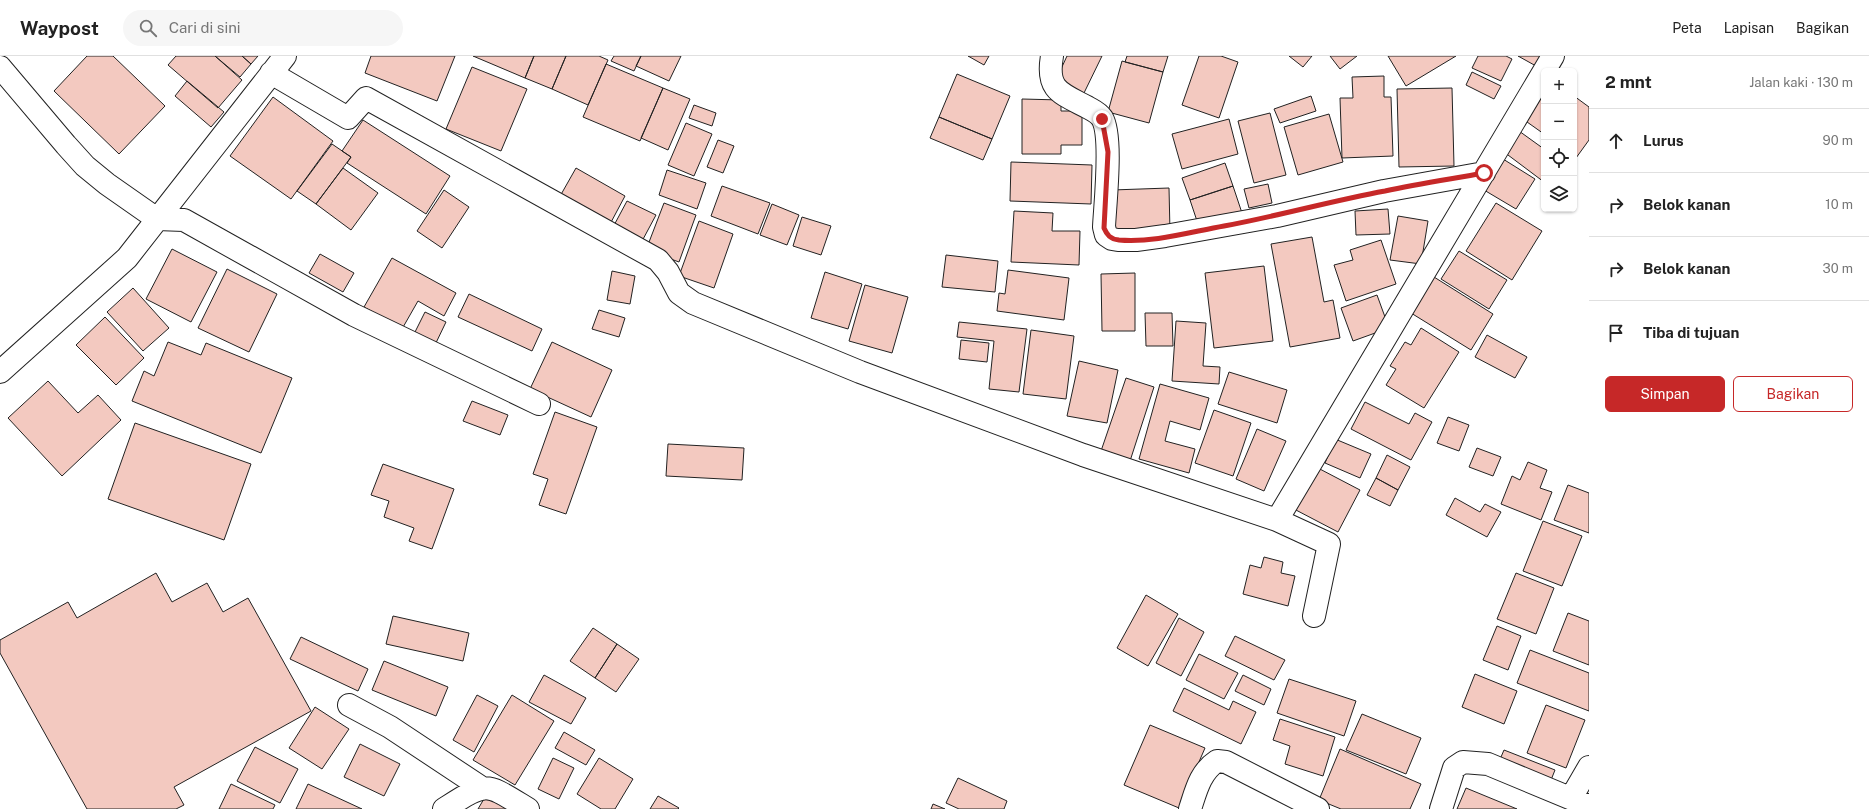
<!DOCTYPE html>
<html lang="id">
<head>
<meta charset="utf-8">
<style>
	body { margin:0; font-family:"Public Sans",sans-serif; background:#f6f6f6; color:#222 }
	.controls { position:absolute; right:12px; top:12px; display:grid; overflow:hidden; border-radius:6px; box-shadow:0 1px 3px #0004 }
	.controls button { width:36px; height:36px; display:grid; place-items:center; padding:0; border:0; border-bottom:1px solid #e0e0e0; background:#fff; color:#222; font:20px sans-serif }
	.stop { position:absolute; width:12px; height:12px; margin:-9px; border:3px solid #c62828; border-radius:50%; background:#fff }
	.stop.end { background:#c62828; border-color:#fff; box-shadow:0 1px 4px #0008 }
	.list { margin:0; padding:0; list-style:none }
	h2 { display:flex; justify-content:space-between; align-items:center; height:52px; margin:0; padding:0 16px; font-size:17px }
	h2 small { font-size:13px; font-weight:400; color:#767676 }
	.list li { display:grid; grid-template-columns:26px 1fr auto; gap:12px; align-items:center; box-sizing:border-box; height:64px; padding:0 16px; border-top:1px solid #e0e0e0 }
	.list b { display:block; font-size:15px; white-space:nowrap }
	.list em { font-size:13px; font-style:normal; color:#767676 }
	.actions { display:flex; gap:8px; padding:12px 16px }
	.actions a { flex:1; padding:9px 0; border:1px solid #c62828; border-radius:6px; text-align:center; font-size:14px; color:#c62828 }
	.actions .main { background:#c62828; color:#fff }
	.icon { flex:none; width:22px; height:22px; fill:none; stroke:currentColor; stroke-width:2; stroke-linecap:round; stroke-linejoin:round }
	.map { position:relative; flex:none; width:1589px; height:753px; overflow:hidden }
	header { display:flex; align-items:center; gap:24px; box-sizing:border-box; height:56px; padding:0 20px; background:#fff; border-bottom:1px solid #e0e0e0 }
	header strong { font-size:19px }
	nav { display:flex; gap:22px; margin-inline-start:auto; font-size:14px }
	.search { width:280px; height:36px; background:#f6f6f6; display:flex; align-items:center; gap:10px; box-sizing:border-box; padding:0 14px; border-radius:22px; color:#767676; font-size:15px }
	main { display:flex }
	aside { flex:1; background:#fff }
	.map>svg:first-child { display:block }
</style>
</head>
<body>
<header>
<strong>Waypost</strong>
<div class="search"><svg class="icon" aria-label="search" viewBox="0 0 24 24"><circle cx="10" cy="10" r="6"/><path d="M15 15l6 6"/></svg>Cari di sini</div>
<nav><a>Peta</a><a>Lapisan</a><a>Bagikan</a></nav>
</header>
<main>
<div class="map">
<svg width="1589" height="753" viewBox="0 0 1589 753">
	<rect width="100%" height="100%" fill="#fff"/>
	<!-- building -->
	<path fill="#f3c9c0" stroke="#222" d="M87,0H113L165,50L119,98L54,35Z
		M176,0H215L242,24L218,52L168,9Z
		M215,0H242L251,8L240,21Z
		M242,0H258L251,8Z
		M371,0H455L437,45L365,17Z
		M473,0H534L525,22Z
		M534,0H566L552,33L525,22Z
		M566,0H599L608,4L588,49L552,33Z
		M614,0H641L634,15L611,5Z
		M641,0H681L669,25L636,10Z
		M968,0H989L984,9Z
		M1067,0H1102L1083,39L1055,26Z
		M1127,0H1168L1163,16L1125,6Z
		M1199,0H1221L1238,6L1219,62L1182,49Z
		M1289,0H1312L1303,11Z
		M1330,0H1357L1340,13Z
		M1388,0H1456L1406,30Z
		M1478,0H1506L1512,3L1501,25L1472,12Z
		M1518,0H1541L1536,10Z
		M1122,5L1163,16L1149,67L1108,56Z
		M606,8L663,32L640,85L583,61Z
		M472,11L527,33L501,95L446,73Z
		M1472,16L1501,30L1494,43L1466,29Z
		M957,18L1010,40L992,83L939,61Z
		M1384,20V41H1391L1393,100L1342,102L1340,42H1353L1352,21Z
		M187,25L224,56L211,71L175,40Z
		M1544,29V78L1520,61Z
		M663,32L690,43L668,94L641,82Z
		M1452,32L1454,110L1399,111L1397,33Z
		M1311,40L1316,55L1280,67L1274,53Z
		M1574,40L1589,51V84L1576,102L1574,100Z
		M273,41L333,85L291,143L230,100Z
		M1022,43L1061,44V55H1082V89H1061V98H1022Z
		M694,49L716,57L712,70L689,62Z
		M1270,57L1286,119L1254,127L1238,65Z
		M1329,58L1343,106L1298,119L1284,71Z
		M939,61L992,83L983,104L930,82Z
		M1229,63L1238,98L1182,113L1172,78Z
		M363,64L450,120L426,158L347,107L351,101L342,95Z
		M686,67L712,78L694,120L668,109Z
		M1519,75L1544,93V126L1504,96Z
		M718,84L734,90L723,117L707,111Z
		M332,88L351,101L316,148L297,135Z
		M1503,103L1535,123L1516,153L1484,134Z
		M1011,106L1092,109L1091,148L1010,145Z
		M1225,107L1233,130L1190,144L1182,122Z
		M343,112L378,137L351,174L316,148Z
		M576,112L625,140L609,170L559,142Z
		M667,114L706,127L697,153L659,139Z
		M1268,128L1272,147L1249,152L1244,133Z
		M722,130L770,147L758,178L711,160Z
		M1233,130L1242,157L1199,171L1190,144Z
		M1169,132L1170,176L1113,179L1112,134Z
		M444,134L469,151L442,192L417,175Z
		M627,145L656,159L641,187L612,173Z
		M664,147L696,159L679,206L646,194Z
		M1496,147L1542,175L1512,224L1466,195Z
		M772,148L799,159L787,189L760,179Z
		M1388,153L1390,178L1356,179L1355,155Z
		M1014,155L1053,157L1052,175H1080L1079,209L1011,206Z
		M1398,160L1428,165L1421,208L1390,204Z
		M802,161L831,170L821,199L793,190Z
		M699,165L733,178L714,232L679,220Z
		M1312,181L1324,246L1333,244L1340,282L1290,291L1271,188Z
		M1381,184L1396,228L1346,245L1334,209L1353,204L1350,194Z
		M172,193L217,216L191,266L146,243Z
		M1459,195L1507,224L1489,253L1441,223Z
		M320,198L354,217L343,236L309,217Z
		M946,199L998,205L995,236L942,231Z
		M392,202L456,237L444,260L418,245L402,273L364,251Z
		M1264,210L1273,285L1214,292L1205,217Z
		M227,213L277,238L249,296L198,272Z
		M1008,214L1069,222L1064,264L997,255L999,237L1005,238Z
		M612,215L635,220L630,248L607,244Z
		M825,216L862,228L848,273L811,262Z
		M1135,217V275H1102L1101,218Z
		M1434,221L1493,258L1471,294L1411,257Z
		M865,229L908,241L892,297L849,285Z
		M133,232L169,272L143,295L107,256Z
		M469,238L542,273L532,295L458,261Z
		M1377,239L1389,272L1353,285L1341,252Z
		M599,254L625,262L619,281L592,273Z
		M425,256L446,266L434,291L413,280Z
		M1145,257H1172L1173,290H1146Z
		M105,261L144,302L116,329L76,289Z
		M1176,265L1206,267L1203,310L1220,311L1219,328L1172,325Z
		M959,266L1027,273L1019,336L989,333L994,285L957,281Z
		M1421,272L1459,296L1424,352L1386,329L1396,313L1390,310L1405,286L1411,289Z
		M1031,274L1074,280L1066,343L1023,338Z
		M1487,279L1527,301L1515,322L1475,301Z
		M961,284L989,287L987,306L959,303Z
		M168,286L201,299L206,287L292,322L261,397L132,345L144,315L154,320Z
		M552,286L612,314L591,361L530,333Z
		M1079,305L1118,314L1107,367L1067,360Z
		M1229,316L1287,334L1277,367L1218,348Z
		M1126,322L1154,331L1130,405L1101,395Z
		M48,325L78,357L98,339L121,364L62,420L8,362Z
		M1160,328L1209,342L1200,374L1170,365L1165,385L1195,393L1189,417L1139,403Z
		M472,345L508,359L500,379L463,365Z
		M1365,346L1409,368L1415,357L1432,366L1411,404L1351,373Z
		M1214,354L1251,367L1233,420L1195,407Z
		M555,356L597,371L566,458L539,449L548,423L533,418Z
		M1448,361L1469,369L1459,395L1437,387Z
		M135,367L251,408L224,484L108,443Z
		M1257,373L1286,385L1264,435L1236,423Z
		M1335,383L1371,398L1360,422L1325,407Z
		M668,388L744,392L742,424L666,420Z
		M1477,392L1501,401L1493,420L1469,411Z
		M1387,399L1410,411L1398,434L1376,422Z
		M1528,406L1547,414L1540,432L1552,436L1541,464L1501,448L1512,420L1520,424Z
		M383,408L454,433L432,493L409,485L414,472L384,461L389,445L371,439Z
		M1316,411L1360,434L1338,476L1294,453Z
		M1376,422L1398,434L1390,450L1367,439Z
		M1568,429L1589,437V477L1554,464Z
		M1455,442L1480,456L1485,448L1501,456L1487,481L1446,459Z
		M1543,465L1582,480L1562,530L1523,515Z
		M1264,501L1283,506L1281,517L1295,520L1288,550L1243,538L1250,509L1261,512Z
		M156,517L172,546L207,527L223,556L248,542L311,655L174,731L184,749L176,753H87L0,597V584L68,546L77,562Z
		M1516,517L1554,532L1536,578L1497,563Z
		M1146,539L1178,558L1148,610L1117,592Z
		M1568,557L1589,565V609L1553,595Z
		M393,560L469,577L463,605L386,588Z
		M1179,562L1204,576L1181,620L1156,607Z
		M1497,570L1521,580L1508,614L1483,604Z
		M593,572L617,588L595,622L570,605Z
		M1235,580L1285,604L1274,624L1225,600Z
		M301,581L368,613L358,635L290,603Z
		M617,588L639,603L616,636L595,622Z
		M1530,594L1589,617V655L1517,627Z
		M1199,598L1238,617L1224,643L1186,624Z
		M384,605L448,631L436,660L372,634Z
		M1475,618L1517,635L1504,668L1462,651Z
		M544,619L586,642L571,668L529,646Z
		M1243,619L1271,633L1264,649L1235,635Z
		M1289,623L1356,645L1344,680L1277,657Z
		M1184,632L1229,654L1233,645L1256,656L1241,688L1173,655Z
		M477,639L498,650L474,696L453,684Z
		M512,639L554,665L515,729L473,704Z
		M1546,649L1585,664L1566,712L1527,697Z
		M315,651L349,673L322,713L289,692Z
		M1362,658L1421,682L1406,718L1346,694Z
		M1280,663L1335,681L1323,720L1285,708L1290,690L1273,684Z
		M1150,669L1205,692L1179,752L1124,729Z
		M564,676L595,694L586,709L555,692Z
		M360,688L400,708L384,740L344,721Z
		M255,691L298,713L280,747L237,725Z
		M1340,693L1421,728L1410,753H1341L1319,744Z
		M1504,694L1555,714L1549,729L1498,708Z
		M553,702L574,712L559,743L538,733Z
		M599,702L633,723L615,753H601L577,738Z
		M958,722L1007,745L1004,753H959L946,747Z
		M231,728L275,749L273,753H219Z
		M308,728L362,753H296Z
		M1466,732L1517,753H1457Z
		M488,736L516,753H478Z
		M658,740L679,752L678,753H650Z
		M933,748L945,753H931Z"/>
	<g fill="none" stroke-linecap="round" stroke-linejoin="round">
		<!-- street casing -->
		<g stroke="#222" stroke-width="24">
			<path id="street" d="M1052,0C1046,34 1060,37 1087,51C1092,54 1098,56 1102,62C1113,80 1105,148 1104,171L1106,179L1112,183L1118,184H1136L1165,180L1277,160L1384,135L1484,117
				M0,11L66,89L85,110L107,128L157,163L184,164L354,259L539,348
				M271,17L348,62L366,42L658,204L668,216L679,237L693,247L860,316L1083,399L1277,464L1329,488L1314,560
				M0,316L127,202L285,0
				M1277,464L1553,0
				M349,649L390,671L482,732
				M1571,742L1589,711
				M444,753C488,725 484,726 528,753
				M1190,753C1196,735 1200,716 1217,705L1226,706L1318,753
				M1441,753L1454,712L1463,706L1488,708L1589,750"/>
		</g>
		<!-- street -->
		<use href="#street" stroke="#fff" stroke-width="22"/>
	</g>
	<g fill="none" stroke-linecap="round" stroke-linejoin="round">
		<!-- route -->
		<path stroke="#c62828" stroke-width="5" d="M1102,63L1108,96L1104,172C1107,179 1110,183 1119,184C1153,187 1190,176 1224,170C1278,160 1331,145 1385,135C1418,128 1451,123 1484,117"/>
	</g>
</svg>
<div class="controls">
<button>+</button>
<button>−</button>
<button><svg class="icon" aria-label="locate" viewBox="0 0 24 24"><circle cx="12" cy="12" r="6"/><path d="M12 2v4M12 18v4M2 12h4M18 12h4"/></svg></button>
<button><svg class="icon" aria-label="layers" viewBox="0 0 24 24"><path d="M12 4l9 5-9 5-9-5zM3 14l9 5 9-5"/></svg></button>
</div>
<div class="stop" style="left:1484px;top:117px"></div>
<div class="stop end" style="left:1102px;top:63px"></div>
</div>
<aside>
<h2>2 mnt<small>Jalan kaki · 130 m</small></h2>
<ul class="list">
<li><svg class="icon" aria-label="ahead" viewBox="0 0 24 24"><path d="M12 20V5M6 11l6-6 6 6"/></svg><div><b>Lurus</b></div><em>90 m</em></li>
<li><svg class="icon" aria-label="right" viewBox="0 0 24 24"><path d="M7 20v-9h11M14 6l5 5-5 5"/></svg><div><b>Belok kanan</b></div><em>10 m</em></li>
<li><svg class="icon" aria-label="right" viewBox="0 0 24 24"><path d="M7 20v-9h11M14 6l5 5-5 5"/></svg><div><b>Belok kanan</b></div><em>30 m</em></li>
<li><svg class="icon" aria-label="arrive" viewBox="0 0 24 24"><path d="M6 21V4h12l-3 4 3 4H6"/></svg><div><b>Tiba di tujuan</b></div></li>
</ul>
<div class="actions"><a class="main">Simpan</a><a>Bagikan</a></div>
</aside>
</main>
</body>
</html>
